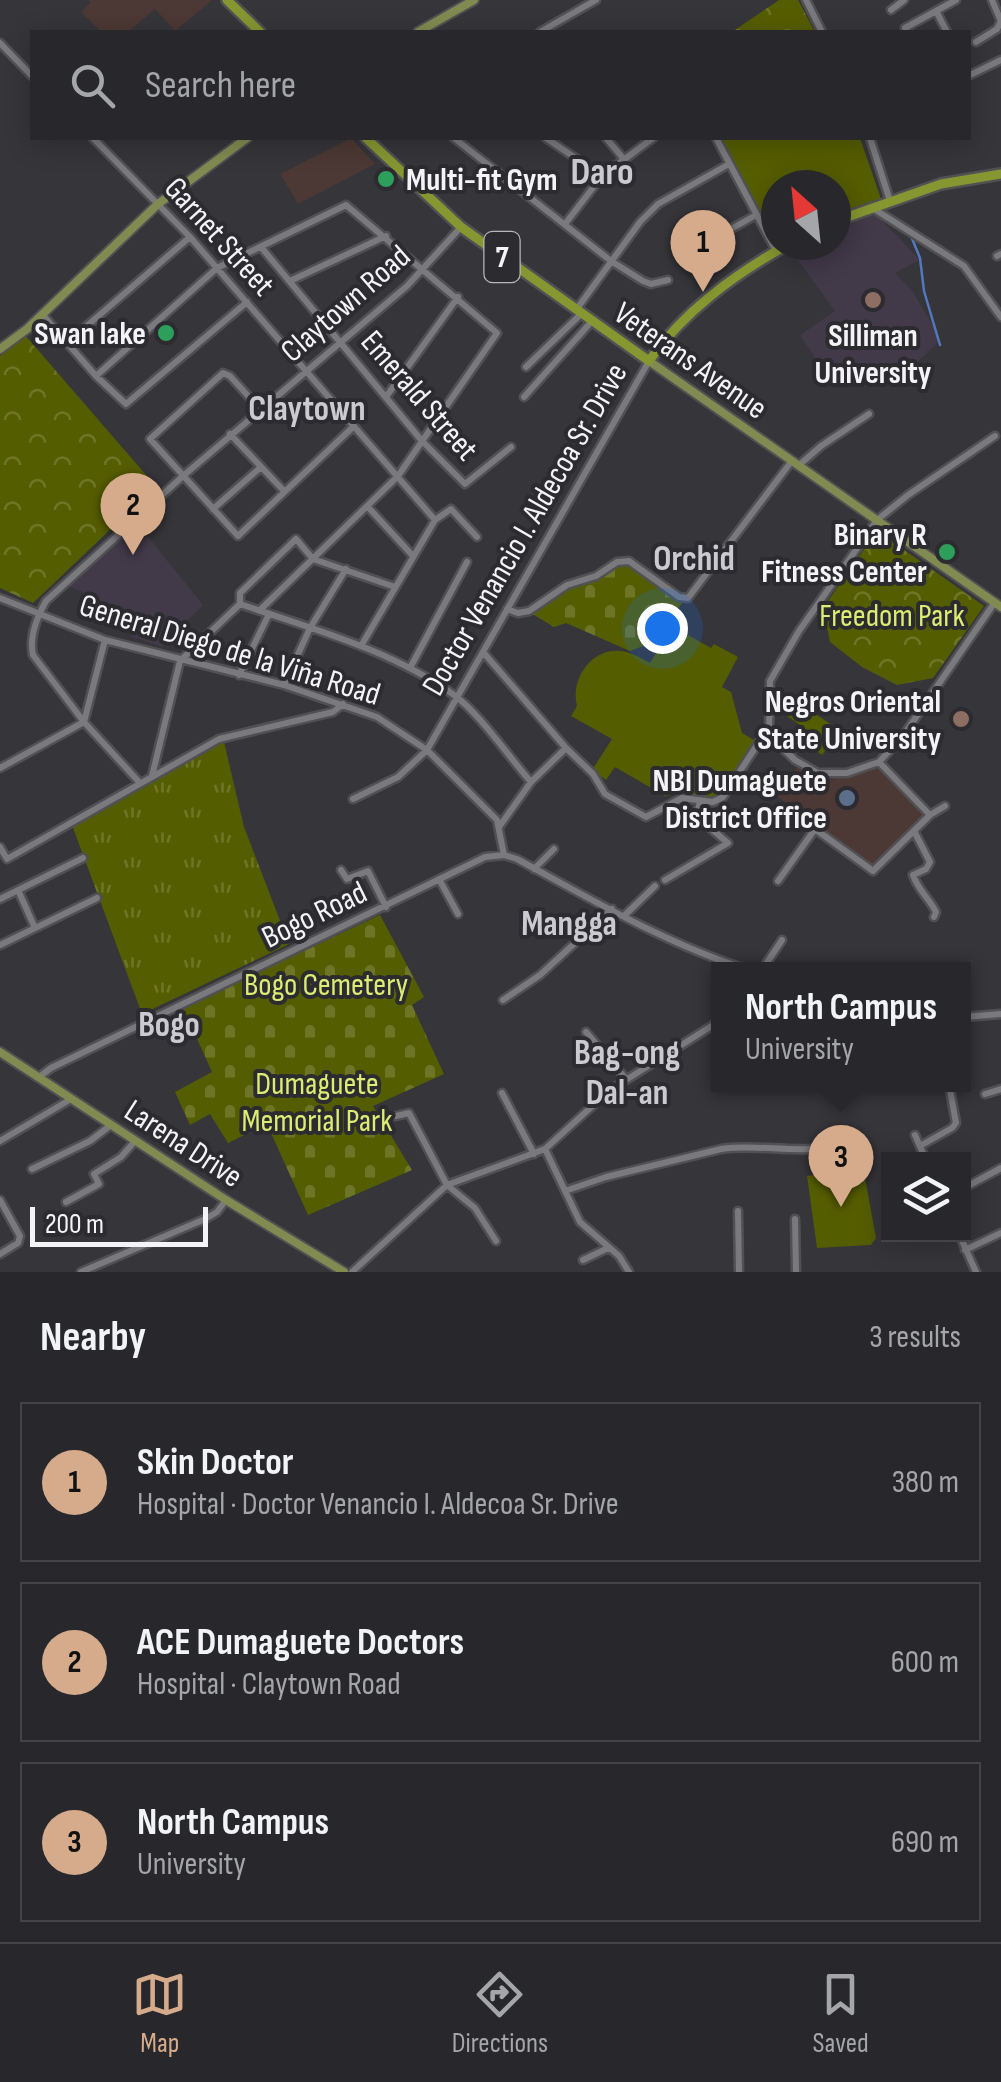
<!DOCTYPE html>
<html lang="en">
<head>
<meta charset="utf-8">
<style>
	body { margin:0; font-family:"Sofia Sans Condensed",sans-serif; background:#303034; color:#f1f3f6 }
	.controls { position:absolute; right:30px; bottom:30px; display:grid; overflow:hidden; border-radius:0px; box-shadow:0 5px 25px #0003 }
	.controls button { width:90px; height:90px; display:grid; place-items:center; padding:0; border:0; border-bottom:2px solid #444448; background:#28282c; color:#f1f3f6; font:50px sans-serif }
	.compass { position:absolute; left:761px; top:170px; width:90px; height:90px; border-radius:50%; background:#28282c; box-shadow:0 5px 25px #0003; rotate:333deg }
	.scale { position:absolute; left:30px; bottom:25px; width:178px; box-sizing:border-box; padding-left:10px; border:5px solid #f4f4f7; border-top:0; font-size:28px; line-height:35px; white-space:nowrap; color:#f4f4f7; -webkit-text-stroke:8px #2b2b30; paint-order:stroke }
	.you { position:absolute; left:662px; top:628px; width:35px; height:35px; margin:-25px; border:8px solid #fff; border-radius:50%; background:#1a73e8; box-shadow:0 0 0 15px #1a73e833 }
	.badge { display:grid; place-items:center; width:65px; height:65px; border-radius:50%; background:#d6ab8b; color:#111; font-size:32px; font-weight:700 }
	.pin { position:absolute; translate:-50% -82px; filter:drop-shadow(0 2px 5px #0008) }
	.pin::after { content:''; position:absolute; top:52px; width:35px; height:30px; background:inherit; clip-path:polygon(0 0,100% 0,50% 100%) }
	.popup { position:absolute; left:711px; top:962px; width:260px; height:130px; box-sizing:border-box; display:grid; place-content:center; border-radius:0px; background:#28282c; filter:drop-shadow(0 2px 8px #0005); font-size:32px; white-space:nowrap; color:#a5a6a9 }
	.popup b { font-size:38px; color:#f1f3f6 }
	.popup::after { content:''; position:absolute; left:50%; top:100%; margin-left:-20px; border:20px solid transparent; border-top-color:#28282c }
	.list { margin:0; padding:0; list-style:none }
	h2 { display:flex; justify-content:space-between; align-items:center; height:130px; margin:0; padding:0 40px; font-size:42px }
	h2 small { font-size:32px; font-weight:400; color:#a5a6a9 }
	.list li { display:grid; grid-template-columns:65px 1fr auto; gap:30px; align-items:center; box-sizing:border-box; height:160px; margin:0 20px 20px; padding:0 20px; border:2px solid #444448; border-radius:0px }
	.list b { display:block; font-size:38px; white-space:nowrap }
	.list p { margin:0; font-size:32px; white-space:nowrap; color:#a5a6a9 }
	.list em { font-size:32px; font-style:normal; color:#a5a6a9 }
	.icon { flex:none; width:55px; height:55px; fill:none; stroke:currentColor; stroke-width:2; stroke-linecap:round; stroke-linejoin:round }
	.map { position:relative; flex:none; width:1001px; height:1272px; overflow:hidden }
	.search { position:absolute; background:#28282c; box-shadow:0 5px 25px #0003; left:30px; right:30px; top:30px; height:110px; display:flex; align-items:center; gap:25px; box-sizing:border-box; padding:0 35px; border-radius:0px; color:#a5a6a9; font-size:38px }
	.sheet { height:670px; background:#28282c }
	nav { display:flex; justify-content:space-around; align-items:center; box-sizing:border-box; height:140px; border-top:2px solid #444448; background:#28282c; font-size:28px; color:#a5a6a9 }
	nav a { display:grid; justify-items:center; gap:5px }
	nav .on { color:#d6ab8b }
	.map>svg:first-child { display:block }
</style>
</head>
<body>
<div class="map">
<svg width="1001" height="1272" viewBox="0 0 1001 1272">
	<defs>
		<pattern id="grass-tufts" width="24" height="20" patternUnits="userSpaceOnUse" patternTransform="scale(2.5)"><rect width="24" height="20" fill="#555d01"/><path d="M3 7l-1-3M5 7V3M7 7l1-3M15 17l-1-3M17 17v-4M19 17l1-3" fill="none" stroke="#6e7527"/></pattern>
		<pattern id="forest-crowns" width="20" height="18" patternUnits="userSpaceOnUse" patternTransform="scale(2.5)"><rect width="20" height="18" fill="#555d01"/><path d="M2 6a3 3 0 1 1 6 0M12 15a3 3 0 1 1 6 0" fill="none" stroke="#6e7527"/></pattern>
		<pattern id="cemetery-stones" width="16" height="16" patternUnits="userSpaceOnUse" patternTransform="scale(2.5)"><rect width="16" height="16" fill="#555d01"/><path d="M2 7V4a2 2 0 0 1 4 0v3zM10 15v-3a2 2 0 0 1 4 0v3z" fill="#6e7527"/></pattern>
	</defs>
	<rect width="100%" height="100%" fill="#35353a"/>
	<!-- commercial -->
	<path fill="#4c3834" d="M88,0H212L175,31L155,9L128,32H102L81,12L90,3Z
		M351,138L375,164L298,204L280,174Z
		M797,767L827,781L881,768L923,816L873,868L777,796Z"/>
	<!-- medical -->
	<path fill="#423949" d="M866,216H878L920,260L895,273L911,289L937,332V344L914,365V370L901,377L895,370L830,381L800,335L835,311L792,252L806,245H836V231Z
		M137,523L203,605L162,647L130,636L142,618L68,586Z"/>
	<!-- grass -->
	<path fill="url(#grass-tufts)" d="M224,742L244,827L289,944L142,1014L72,825L165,770Z"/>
	<!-- forest -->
	<path fill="url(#forest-crowns)" d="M779,0H798L815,32H732Z
		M25,335L159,490L114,526L33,603L0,588V356Z
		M877,531L984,606L933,678L897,685L862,667L830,642L823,608Z"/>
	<!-- cemetery -->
	<path fill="url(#cemetery-stones)" d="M628,563L682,603L654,642L630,651L566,623L554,627L531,613L571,585Z
		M380,915L424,997L412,1005L444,1074L373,1106L412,1170L308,1215L267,1124L228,1143L210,1114L190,1125L175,1092L212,1072L183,1008Z"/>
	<!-- pitch -->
	<path fill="#555d01" d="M720,138H860L881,199L836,217V185H776V243Z
		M672,626L711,648L714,644L738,657L722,687L731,692L742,733L754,740L728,786L717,794L718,798L700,802L681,792L665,796L615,767L606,780L592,770L612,739L571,716L577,706C570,680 591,648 620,651C631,652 641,658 650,663Z
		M784,694L840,730L822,755L794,735L800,725L774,707Z
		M863,1167L876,1238L871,1245L817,1248L807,1176Z"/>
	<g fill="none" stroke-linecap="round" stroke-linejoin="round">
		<!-- stream -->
		<path stroke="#5478bf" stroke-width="2.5" d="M911,236L920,258L924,291L940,345"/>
		<!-- minor casing -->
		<g stroke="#515154" stroke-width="11">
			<path id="minor" d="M806,0L822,32
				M891,10L904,0
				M936,11L947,32
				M905,28L956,0
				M540,32L596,0
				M976,42L997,29L1001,21L992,0
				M0,43L32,76
				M968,76L1001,60
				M93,138L190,237L435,520
				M454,138L611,261L643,281L651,284L668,280
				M546,138L602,176
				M606,138L623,158
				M716,138L776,251
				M870,138L890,201
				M871,207L964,266L1001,317
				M565,224L602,176L653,138
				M722,234L756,215
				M261,247L422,441L465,484L511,447
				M997,256L1001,254
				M290,281L386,236
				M576,310L640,222L658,204L729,164
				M42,314L96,376L126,404L247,302
				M67,343L190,237
				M526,367L582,313
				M96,376L217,268L346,205L497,333L398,476L260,610
				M386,397L458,297
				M524,397L592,321
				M260,409L230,376L223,373L150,439L238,536L354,426
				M230,434L284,491
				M798,466L821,446L869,414
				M367,506L413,556
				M213,509L261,467
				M0,598L105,640L284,685L377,717L427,750L497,820L504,855
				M995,602L903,736L879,762L847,773H818L795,760L769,735L770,681L799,631L877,520L908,495L995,436
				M240,604C313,629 391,650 454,695C479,713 509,757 531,782
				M507,609L518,613L529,611L567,585L596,576L617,562L629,561L679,597L688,598L791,462
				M361,646L435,520L451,509L477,537
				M483,652L566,748L593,774L605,794L646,817L682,798L713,802L723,797L761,739L769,735
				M410,668L467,562
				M239,675L269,614
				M284,685L310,628L346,569
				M879,762L930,815
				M0,768L84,722L105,640
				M152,776L180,661L240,604V593L296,539L313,559L395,587
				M140,783L84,722L33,655C29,637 37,617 46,601L183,476L407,286L461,227
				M353,799L398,777L427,750L649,361
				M499,827L531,782L566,748
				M914,831L930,862L926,869L913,875C918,890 929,898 936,912L934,917
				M0,847L7,859L219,739L333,712L343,704
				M534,869L554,849
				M341,870L347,879L368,871L386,907
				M439,879L458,914
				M665,880L728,843L709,827L708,821L698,809L700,802
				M778,881L815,829L873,871L930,815L945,806
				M18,890L35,928
				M0,899L83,858
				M624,916L655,886
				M0,945L97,898
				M762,970L782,940
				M503,1000L540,975L612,909
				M964,1017L1001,1014
				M586,1032L626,1079
				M39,1077L51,1068L485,857L504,855L517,859C591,899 668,945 749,970
				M502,1093L534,1154
				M985,1094L1001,1089
				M396,1116L409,1113L447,1185L475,1208L496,1241
				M915,1135L926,1160
				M0,1141L71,1099
				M920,1146L952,1128L956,1123L949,1084
				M545,1149L580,1222L619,1256L629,1272
				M32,1169L90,1141L111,1125
				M964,1188L1001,1168
				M565,1191L606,1177L721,1149C765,1143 805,1157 850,1142
				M0,1200L20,1236L18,1243L0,1254
				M66,1202L99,1184L94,1174L121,1157L135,1141
				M738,1211L739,1272
				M795,1219L796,1272
				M959,1234L976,1272
				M965,1250L1001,1233
				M583,1260L608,1248
				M81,1272L205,1219L217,1212L226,1200
				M352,1272L447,1185L545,1149L610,1090L718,1022"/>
		</g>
		<!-- major casing -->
		<g stroke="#515154" stroke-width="12">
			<path id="major" d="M418,32L474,0
				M0,349L27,329L158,204L247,138
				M649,361L1001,607
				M0,1052L226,1200L344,1272"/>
		</g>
		<!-- highway casing -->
		<g stroke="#515154" stroke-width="14">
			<path id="highway" d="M227,0L260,32
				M366,138L461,227L649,361C684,311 734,275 787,245
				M836,221L941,184L1001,174"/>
		</g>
		<!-- minor -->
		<use href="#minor" stroke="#79797e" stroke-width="6"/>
		<!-- major -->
		<use href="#major" stroke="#818a50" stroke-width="8"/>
		<!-- highway -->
		<use href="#highway" stroke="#869631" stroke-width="9"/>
	</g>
	<!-- markers -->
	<g fill="#2e9e5b" stroke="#2b2b30" stroke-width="4">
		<circle cx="386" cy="179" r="10"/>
		<circle cx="166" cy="333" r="10"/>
		<circle cx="947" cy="552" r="10"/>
	</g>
	<g fill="#8d6e63" stroke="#2b2b30" stroke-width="4">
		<circle cx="873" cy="300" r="10"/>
		<circle cx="961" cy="719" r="10"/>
	</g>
	<circle fill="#5c6f8a" stroke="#2b2b30" stroke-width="4" cx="847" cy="798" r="10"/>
	<g text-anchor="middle" stroke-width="8" stroke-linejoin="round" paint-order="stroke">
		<!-- shield labels -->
		<rect fill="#2b2b30" stroke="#b8b8bb" stroke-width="2.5" x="484.5" y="232" width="35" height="50" rx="8"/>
		<g font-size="30" font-weight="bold" fill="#f4f4f7">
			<text x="502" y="267">7</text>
		</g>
		<!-- poi labels -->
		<g font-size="32" font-weight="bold" fill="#f4f4f7" stroke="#2b2b30" text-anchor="end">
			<text x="406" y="190" text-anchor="start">Multi-fit Gym</text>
			<text x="146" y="344">Swan lake</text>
			<text x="873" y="346" text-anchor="middle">Silliman<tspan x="873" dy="37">University</tspan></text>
			<text x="927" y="545">Binary R<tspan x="927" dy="37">Fitness Center</tspan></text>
			<text x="941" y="712">Negros Oriental<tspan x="941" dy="37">State University</tspan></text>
			<text x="827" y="791">NBI Dumaguete<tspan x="827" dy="37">District Office</tspan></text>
		</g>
		<!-- street labels -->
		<g font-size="32" fill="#f4f4f7" stroke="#2b2b30">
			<text transform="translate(220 236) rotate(48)" y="11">Garnet Street</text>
			<text transform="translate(345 303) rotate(-41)" y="11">Claytown Road</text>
			<text transform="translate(691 360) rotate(35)" y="11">Veterans Avenue</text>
			<text transform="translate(420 395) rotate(49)" y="11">Emerald Street</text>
			<text transform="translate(524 529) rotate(-60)" y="11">Doctor Venancio I. Aldecoa Sr. Drive</text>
			<text transform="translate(230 649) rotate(17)" y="11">General Diego de la Viña Road</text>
			<text transform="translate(314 914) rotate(-26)" y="11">Bogo Road</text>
			<text transform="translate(184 1143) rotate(33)" y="11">Larena Drive</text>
		</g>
		<!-- park labels -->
		<g font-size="32" fill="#ddec72" stroke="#2b2b30">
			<text x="892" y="626">Freedom Park</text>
			<text x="326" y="995">Bogo Cemetery</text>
			<text x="317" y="1094">Dumaguete<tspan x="317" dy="37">Memorial Park</tspan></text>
		</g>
		<!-- neighbourhood labels -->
		<g font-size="35" font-weight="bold" fill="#cacad0" stroke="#2b2b30">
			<text x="307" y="420">Claytown</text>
			<text x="694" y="570">Orchid</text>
			<text x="569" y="935">Mangga</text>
			<text x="169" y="1036">Bogo</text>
			<text x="627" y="1064">Bag-ong<tspan x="627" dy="40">Dal-an</tspan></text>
		</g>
		<!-- quarter labels -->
		<g font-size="38" font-weight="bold" fill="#cacad0" stroke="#2b2b30">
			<text x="602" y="184">Daro</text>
		</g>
	</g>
</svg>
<div class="controls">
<button><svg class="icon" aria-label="layers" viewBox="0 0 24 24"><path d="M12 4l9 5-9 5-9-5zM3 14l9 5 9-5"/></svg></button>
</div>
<svg class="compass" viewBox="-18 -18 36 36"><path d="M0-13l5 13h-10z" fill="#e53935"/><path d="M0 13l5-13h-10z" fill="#a5a6a9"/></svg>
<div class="scale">200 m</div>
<div class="you"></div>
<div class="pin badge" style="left:703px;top:292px">1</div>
<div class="pin badge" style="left:133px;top:555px">2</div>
<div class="pin badge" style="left:841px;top:1207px">3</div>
<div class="popup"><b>North Campus</b>University</div>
<div class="search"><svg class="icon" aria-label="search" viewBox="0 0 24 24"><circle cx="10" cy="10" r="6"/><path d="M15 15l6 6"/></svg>Search here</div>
</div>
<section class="sheet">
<h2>Nearby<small>3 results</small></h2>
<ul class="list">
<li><span class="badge">1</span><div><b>Skin Doctor</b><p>Hospital · Doctor Venancio I. Aldecoa Sr. Drive</p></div><em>380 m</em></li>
<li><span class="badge">2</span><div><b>ACE Dumaguete Doctors</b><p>Hospital · Claytown Road</p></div><em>600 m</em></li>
<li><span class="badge">3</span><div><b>North Campus</b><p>University</p></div><em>690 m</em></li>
</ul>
</section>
<nav>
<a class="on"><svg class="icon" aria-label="map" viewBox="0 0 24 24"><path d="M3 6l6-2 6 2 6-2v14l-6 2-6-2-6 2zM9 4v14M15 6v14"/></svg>Map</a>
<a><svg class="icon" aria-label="directions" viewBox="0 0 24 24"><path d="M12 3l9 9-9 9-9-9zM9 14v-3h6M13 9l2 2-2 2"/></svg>Directions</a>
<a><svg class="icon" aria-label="saved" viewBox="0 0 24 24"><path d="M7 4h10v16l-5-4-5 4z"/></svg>Saved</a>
</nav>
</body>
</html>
